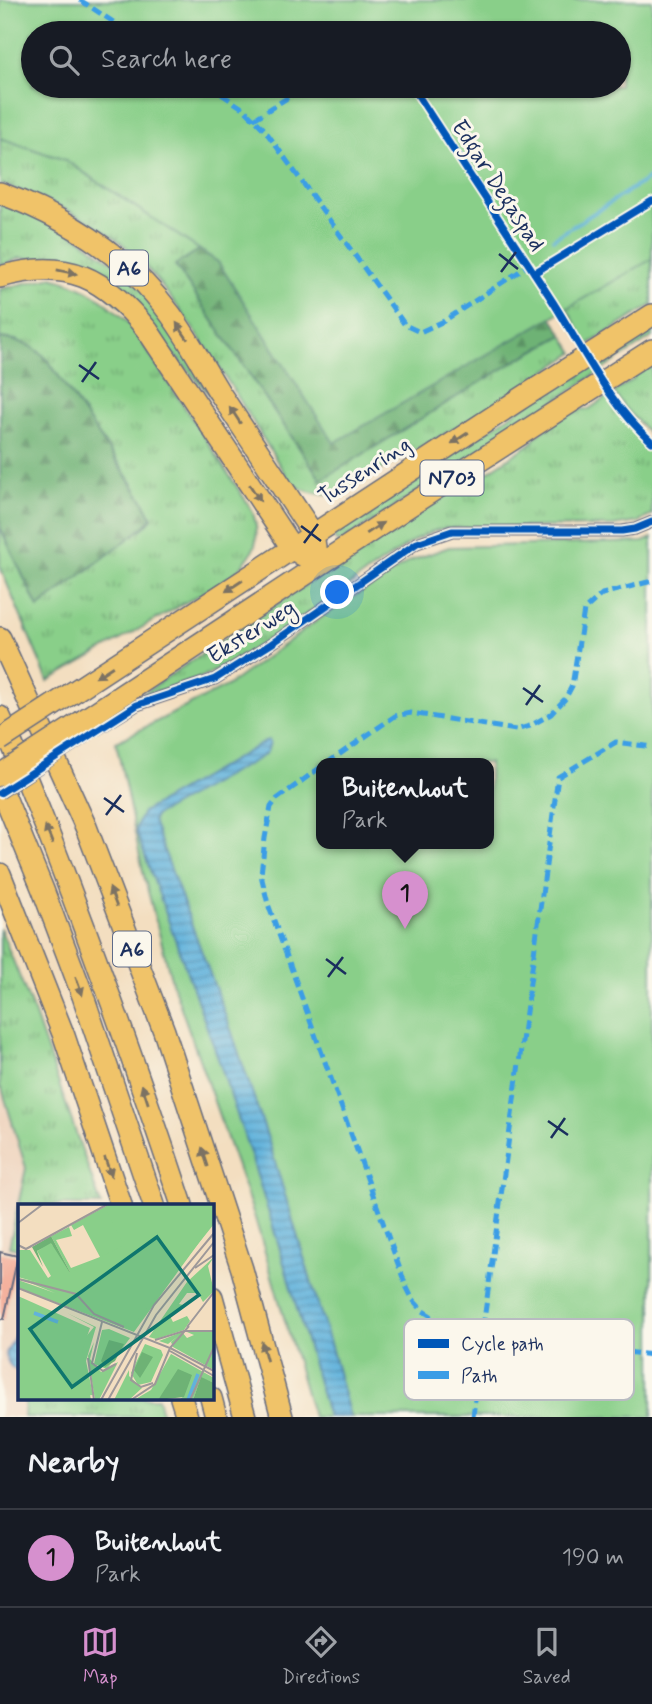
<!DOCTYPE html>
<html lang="en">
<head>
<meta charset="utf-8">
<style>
	body { margin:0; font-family:Mynerve,sans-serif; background:#20242c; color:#f1f3f6 }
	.you { position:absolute; left:338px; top:593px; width:24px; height:24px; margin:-18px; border:5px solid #fff; border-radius:50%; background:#1a73e8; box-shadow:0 0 0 10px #1a73e833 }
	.badge { display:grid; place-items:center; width:46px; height:46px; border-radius:50%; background:#d690ce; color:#111; font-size:23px; font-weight:700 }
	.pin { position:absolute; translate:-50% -58px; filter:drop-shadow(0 2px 4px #0008) }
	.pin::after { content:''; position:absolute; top:37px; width:24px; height:21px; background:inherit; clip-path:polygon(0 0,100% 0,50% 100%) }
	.popup { position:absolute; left:316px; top:758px; width:178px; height:91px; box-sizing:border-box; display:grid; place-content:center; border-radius:14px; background:#171b24; filter:drop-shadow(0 2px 5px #0005); font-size:23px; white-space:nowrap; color:#9ea1a6 }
	.popup b { font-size:26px; color:#f1f3f6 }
	.popup::after { content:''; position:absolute; left:50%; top:100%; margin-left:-14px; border:14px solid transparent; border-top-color:#171b24 }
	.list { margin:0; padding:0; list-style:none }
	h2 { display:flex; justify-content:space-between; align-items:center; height:91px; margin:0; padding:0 28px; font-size:30px }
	h2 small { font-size:23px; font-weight:400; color:#9ea1a6 }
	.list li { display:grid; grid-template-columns:46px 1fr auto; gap:21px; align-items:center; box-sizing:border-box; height:98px; padding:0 28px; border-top:2px solid #363941 }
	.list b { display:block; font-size:26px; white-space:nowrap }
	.list p { margin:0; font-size:23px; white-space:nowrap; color:#9ea1a6 }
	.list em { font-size:23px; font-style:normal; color:#9ea1a6 }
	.icon { flex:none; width:38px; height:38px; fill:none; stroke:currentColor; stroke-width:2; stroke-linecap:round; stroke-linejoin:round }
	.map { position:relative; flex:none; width:652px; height:1417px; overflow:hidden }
	.search { position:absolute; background:#171b24; box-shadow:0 2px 5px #0004; left:21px; right:21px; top:21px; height:77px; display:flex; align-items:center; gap:18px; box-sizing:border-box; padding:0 24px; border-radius:38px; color:#9ea1a6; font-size:26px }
	.sheet { height:189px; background:#171b24 }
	nav { display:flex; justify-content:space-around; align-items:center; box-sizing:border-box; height:98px; border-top:2px solid #363941; background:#171b24; font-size:19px; color:#9ea1a6 }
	nav a { display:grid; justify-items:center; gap:4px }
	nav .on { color:#d690ce }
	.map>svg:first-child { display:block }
</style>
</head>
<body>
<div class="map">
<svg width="652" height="1417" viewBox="0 0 652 1417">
	<defs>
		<pattern id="grass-tufts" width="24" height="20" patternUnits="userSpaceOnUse" patternTransform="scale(1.75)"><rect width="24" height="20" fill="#89cf89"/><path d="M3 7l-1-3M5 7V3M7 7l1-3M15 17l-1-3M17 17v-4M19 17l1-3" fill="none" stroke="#6fa873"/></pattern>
		<pattern id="forest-firs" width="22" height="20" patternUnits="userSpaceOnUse" patternTransform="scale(1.75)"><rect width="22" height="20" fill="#6eb275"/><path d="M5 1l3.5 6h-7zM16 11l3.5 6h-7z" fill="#5a9163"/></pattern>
		<pattern id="water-rules" width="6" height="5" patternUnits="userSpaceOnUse" patternTransform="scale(1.75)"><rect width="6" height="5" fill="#61b2dc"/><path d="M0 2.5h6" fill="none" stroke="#4f91b6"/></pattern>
	</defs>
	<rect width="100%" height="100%" fill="#fbf7ec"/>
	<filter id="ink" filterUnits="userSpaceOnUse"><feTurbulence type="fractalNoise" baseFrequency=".0143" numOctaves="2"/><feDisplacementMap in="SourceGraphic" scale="14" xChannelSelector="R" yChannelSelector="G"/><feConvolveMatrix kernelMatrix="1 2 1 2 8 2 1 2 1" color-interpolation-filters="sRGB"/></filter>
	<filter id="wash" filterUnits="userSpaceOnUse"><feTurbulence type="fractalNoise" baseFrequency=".00686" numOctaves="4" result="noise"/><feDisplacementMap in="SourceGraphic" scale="28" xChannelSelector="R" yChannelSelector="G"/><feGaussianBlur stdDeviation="1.57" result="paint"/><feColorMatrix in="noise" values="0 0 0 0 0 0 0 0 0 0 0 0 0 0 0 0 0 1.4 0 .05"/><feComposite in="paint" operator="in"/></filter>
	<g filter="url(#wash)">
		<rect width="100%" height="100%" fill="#f3dec0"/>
		<!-- built -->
		<path fill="#eed2bb" d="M0,1042L34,1133L19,1205V1398H108L113,1417H0Z"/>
		<!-- grass -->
		<path fill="url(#grass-tufts)" stroke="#527f74" stroke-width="2" d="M0,116L517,360L563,335L574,353L476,416L342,492C322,496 307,494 290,482C250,418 213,352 167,293C153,275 138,256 120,242C86,215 40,197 0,184Z
			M0,198L55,221L139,281L214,400L178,359L74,264L58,260L20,258L0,266Z
			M652,208V305L587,345L562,299Z
			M52,277C88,287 103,298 130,324L252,510C263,542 254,554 232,576L48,681L0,567V527L38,607L152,518C119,451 64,396 16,340L0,338V289Z
			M652,322V337L341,542L336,541L332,533Z
			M652,357V437L623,406L614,392L634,379L633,377L640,364Z
			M608,396L637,434L652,447V515L639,522L614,526L445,528L434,531L416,539L262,645L230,664L196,680L143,696L127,704L438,497L469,482L471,483L530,444L534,440V438L570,410L589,409Z
			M0,928L35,1015L101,1205H19V1249L9,1247L26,1168L2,1089L0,1088Z
			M25,1398H158L163,1417H24Z"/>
		<!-- forest -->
		<path fill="url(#forest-firs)" stroke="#44706a" stroke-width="2" d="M210,243L550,315L563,335L517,360L321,480L175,265Z
			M0,338C20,341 32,344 47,359L144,502L152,518L145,526L38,608L0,527Z"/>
		<!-- green -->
		<path fill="#89cf89" stroke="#527f74" stroke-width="2" fill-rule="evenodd" d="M0,0H652V259L334,443L218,262L65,160L0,138ZM33,33H619V86H33Z
			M652,538V1417H313L255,1218L172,982L144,876L116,742L227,686L322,617L410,561L449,547L643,542ZM321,763H489V843H321Z"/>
		<!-- water -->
		<path fill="url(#water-rules)" stroke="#3e709d" stroke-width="2" d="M268,740L270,742L267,752L261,757L160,813L155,816L153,821L232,1033L268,1139L331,1347L350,1417H328L279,1246L251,1156L217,1055L136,831L137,825L143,812Z
			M19,1328V1372C11,1368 6,1363 6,1353Z"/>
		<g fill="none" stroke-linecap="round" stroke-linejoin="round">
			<!-- stream -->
			<path stroke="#61b2dc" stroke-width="3.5" d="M553,239L652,176"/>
		</g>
		<g id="blocks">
			<!-- building -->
			<path fill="#f29f88" d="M0,1252L18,1256L4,1319H0Z"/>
		</g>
	</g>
	<g filter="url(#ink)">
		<use href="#blocks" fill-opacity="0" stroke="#676c80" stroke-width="2"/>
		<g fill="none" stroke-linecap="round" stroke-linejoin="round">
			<!-- street casing -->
			<g stroke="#676c80" stroke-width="13">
				<path id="street" d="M90,734L137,705L215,679L271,644L417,543L452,531H622L635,529L652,522"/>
			</g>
			<!-- highway casing -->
			<g stroke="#676c80" stroke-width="24">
				<path id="highway" d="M0,193C68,218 128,256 171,315C189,340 203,366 219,392C250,439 282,487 313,534L315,547
					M0,277C67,257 106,278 148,331L292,548L302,555
					M0,638L86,827L164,1031L242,1269L282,1417
					M72,693L517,401L652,315
					M0,717C32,788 60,862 87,935C120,1024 152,1114 182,1205
					M84,720L409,506L652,350
					M0,785L43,890L83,996L154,1205
					M0,874L64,1036L121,1205
					M212,1297L245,1417
					M181,1398L187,1417
					M211,1398L216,1417"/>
			</g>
			<!-- street -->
			<use href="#street" stroke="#fff" stroke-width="10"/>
			<!-- highway -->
			<use href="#highway" stroke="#f0c369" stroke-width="21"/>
			<!-- street-bridge casing -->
			<g stroke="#676c80" stroke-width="13" stroke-linecap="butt">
				<path id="street-bridge" d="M0,793L90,734"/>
			</g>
			<!-- highway-bridge casing -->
			<g stroke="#676c80" stroke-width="24" stroke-linecap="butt">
				<path id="highway-bridge" d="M0,740L72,693
					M0,775L84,720"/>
			</g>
			<!-- street-bridge -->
			<use href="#street-bridge" stroke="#fff" stroke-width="10"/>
			<!-- highway-bridge -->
			<use href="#highway-bridge" stroke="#f0c369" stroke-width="21"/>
			<!-- quiet -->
			<path stroke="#3b9de6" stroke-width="5" stroke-dasharray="10 5" stroke-linecap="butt" d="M80,0L130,33
				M209,86L244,109L264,129L405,325L420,332L444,321L529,265
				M254,119L306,86
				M327,763L395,716L411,713L516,730L530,726L551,714L565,699L572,686L584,610L602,594L652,581
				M321,767L277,799L271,807L265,838L261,875L268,904L406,1286L413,1300L423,1311L444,1324L482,1335L652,1355
				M473,1417L482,1335L558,777L616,742L652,747"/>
			<!-- cycleway casing -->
			<g stroke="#fbf7ec" stroke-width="11">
				<path id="cycleway" d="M412,86C458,158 506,229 553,302C582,348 610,406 652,442
					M534,273L652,201
					M0,793L137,705L215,679L271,644L417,543L452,531H622L635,529L652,522"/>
			</g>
			<!-- cycleway -->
			<use href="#cycleway" stroke="#0057b8" stroke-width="7"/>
		</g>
		<!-- one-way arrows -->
		<defs><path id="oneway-solid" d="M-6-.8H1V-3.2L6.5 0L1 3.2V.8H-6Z" transform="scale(1.75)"/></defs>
		<g fill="#7b7263">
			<use href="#oneway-solid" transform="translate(67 272) rotate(11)"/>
			<use href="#oneway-solid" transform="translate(182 331) rotate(-124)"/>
			<use href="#oneway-solid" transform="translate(235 415) rotate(-123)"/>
			<use href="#oneway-solid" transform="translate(460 438) rotate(147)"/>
			<use href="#oneway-solid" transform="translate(255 493) rotate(57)"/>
			<use href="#oneway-solid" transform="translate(375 528) rotate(-34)"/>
			<use href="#oneway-solid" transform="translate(234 586) rotate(147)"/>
			<use href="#oneway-solid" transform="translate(104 672) rotate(147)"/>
			<use href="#oneway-solid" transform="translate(49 835) rotate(-112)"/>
			<use href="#oneway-solid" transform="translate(113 897) rotate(-111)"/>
			<use href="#oneway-solid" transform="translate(79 986) rotate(70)"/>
			<use href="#oneway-solid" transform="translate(145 1094) rotate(-108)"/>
			<use href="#oneway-solid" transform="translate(205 1157) rotate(-108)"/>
			<use href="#oneway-solid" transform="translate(108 1167) rotate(71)"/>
			<use href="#oneway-solid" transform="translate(264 1351) rotate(-105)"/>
		</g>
	</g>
	<!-- ticks -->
	<path fill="none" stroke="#1b2f5e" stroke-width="2.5" d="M499,254L518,269M501,272L516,252M79,365L99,379M82,382L96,362M301,526L321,541M304,543L318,524M523,688L543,702M526,705L540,685M104,798L124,812M106,815L121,795M326,959L346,974M328,977L343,957M548,1121L568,1135M551,1138L565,1118"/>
	<g text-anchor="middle" stroke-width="6" stroke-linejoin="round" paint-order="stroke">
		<!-- shield labels -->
		<g fill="#fbf7ec" stroke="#5e6b89" stroke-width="2">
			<rect x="110" y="250.5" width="38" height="35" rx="5"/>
			<rect x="420.5" y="460.5" width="63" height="35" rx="5"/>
			<rect x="113" y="931.5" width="38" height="35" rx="5"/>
		</g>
		<g font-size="21" font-weight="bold" fill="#1b2f5e">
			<text x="129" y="275">A6</text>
			<text x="452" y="485">N703</text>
			<text x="132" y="956">A6</text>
		</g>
		<!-- street labels -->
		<g font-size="23" fill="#1b2f5e" stroke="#fbf7ec">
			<text transform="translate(499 185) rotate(57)" y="8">Edgar Degaspad</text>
			<text transform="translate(364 470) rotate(-33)" y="8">Tussenring</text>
			<text transform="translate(251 631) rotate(-32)" y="8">Eksterweg</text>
		</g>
	</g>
	<!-- overview -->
	<g transform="translate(18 1204)">
		<rect width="196" height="196" fill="#f3dec0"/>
		<path d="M92,0L196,18L116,128L0,84V76L37,89L0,74L26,79L52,68L33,32L51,23L54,32L38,36L53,64L82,53L65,21L56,26L53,21ZM196,53L190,62L196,87L185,98L180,89H169L161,100L165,101L152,112L155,118L169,112L172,117L166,126L138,135L131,133L169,78ZM49,109L78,123L68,157L75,191L15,196L76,123ZM91,125L112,134L89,165L76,160L84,126ZM164,128L169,134L176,131L169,128H196V166L155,143L153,138L160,132L150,140L141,137ZM76,138L72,155L83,168L100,158L81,196H77L70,152ZM127,140L143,146L145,151L133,178L120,181L113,169ZM153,150L196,174V179L183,174L175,196H161L166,192L151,182L140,196H116L133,186ZM111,166V172L124,184L111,196H96Z" fill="#89cf89"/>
		<path d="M33,32L52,68L38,76L34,40L19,47L25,63L14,43ZM91,136L106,140L97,157L87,163L83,157ZM124,148L135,153L122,174L116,166ZM160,165L174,171L166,193L140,196ZM183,173L196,179V196H175Z" fill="#6eb275"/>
		<path d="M94,0H196V20L113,124L78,110L61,90L0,73V46H12L30,74L33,72L19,47L33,39L52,69L106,41L87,4ZM0,92L72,124L64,147L73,196H0Z" fill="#89cf89"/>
		<path fill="none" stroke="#61b2dc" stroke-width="3.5" d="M16,109L40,118M170,196L180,170"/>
		<path fill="none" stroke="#9d9899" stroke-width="2" d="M0,19L25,0M0,41L8,45L90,0M177,64L196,51M0,75L58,90L76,110L106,123M0,84L152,144L137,180L113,196M84,118L74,159L85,167L98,160M171,122L152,144L196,167M169,123L196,88M137,136L166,127H196M152,147L196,172M119,149L113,176L123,183L135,179M70,154L76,196M83,196L136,101L196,29M90,196L138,111L196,38M172,196L196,143"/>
		<path fill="#0f766e" fill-opacity="0.15" stroke="#0f766e" stroke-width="3.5" d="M139,33L181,91L54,183L12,125Z"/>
		<rect width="196" height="196" fill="none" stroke="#1b2f5e" stroke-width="3.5"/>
	</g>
	<!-- legend -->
	<rect x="404" y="1319" width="230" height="81" rx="10" fill="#fbf7ec" stroke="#b8bbc1" stroke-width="2"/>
	<rect x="418" y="1339" width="31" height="9" fill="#0057b8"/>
	<rect x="418" y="1371" width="31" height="8" fill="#3b9de6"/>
	<g font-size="19" fill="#1b2f5e">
		<text x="461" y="1350">Cycle path</text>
		<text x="461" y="1382">Path</text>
	</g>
</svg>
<div class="you"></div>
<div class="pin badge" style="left:405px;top:929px">1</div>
<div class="popup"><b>Buitenhout</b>Park</div>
<div class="search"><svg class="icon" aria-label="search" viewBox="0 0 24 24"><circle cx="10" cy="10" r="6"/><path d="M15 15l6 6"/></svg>Search here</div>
</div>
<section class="sheet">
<h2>Nearby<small></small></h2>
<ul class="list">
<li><span class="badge">1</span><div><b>Buitenhout</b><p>Park</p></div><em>190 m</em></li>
</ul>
</section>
<nav>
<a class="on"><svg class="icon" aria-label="map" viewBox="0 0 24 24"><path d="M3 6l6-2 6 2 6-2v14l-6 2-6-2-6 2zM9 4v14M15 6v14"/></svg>Map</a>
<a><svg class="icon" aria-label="directions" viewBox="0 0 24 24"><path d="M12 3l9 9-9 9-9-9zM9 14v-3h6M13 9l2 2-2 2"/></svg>Directions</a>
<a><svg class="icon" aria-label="saved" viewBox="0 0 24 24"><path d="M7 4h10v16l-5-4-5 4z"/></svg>Saved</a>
</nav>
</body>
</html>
